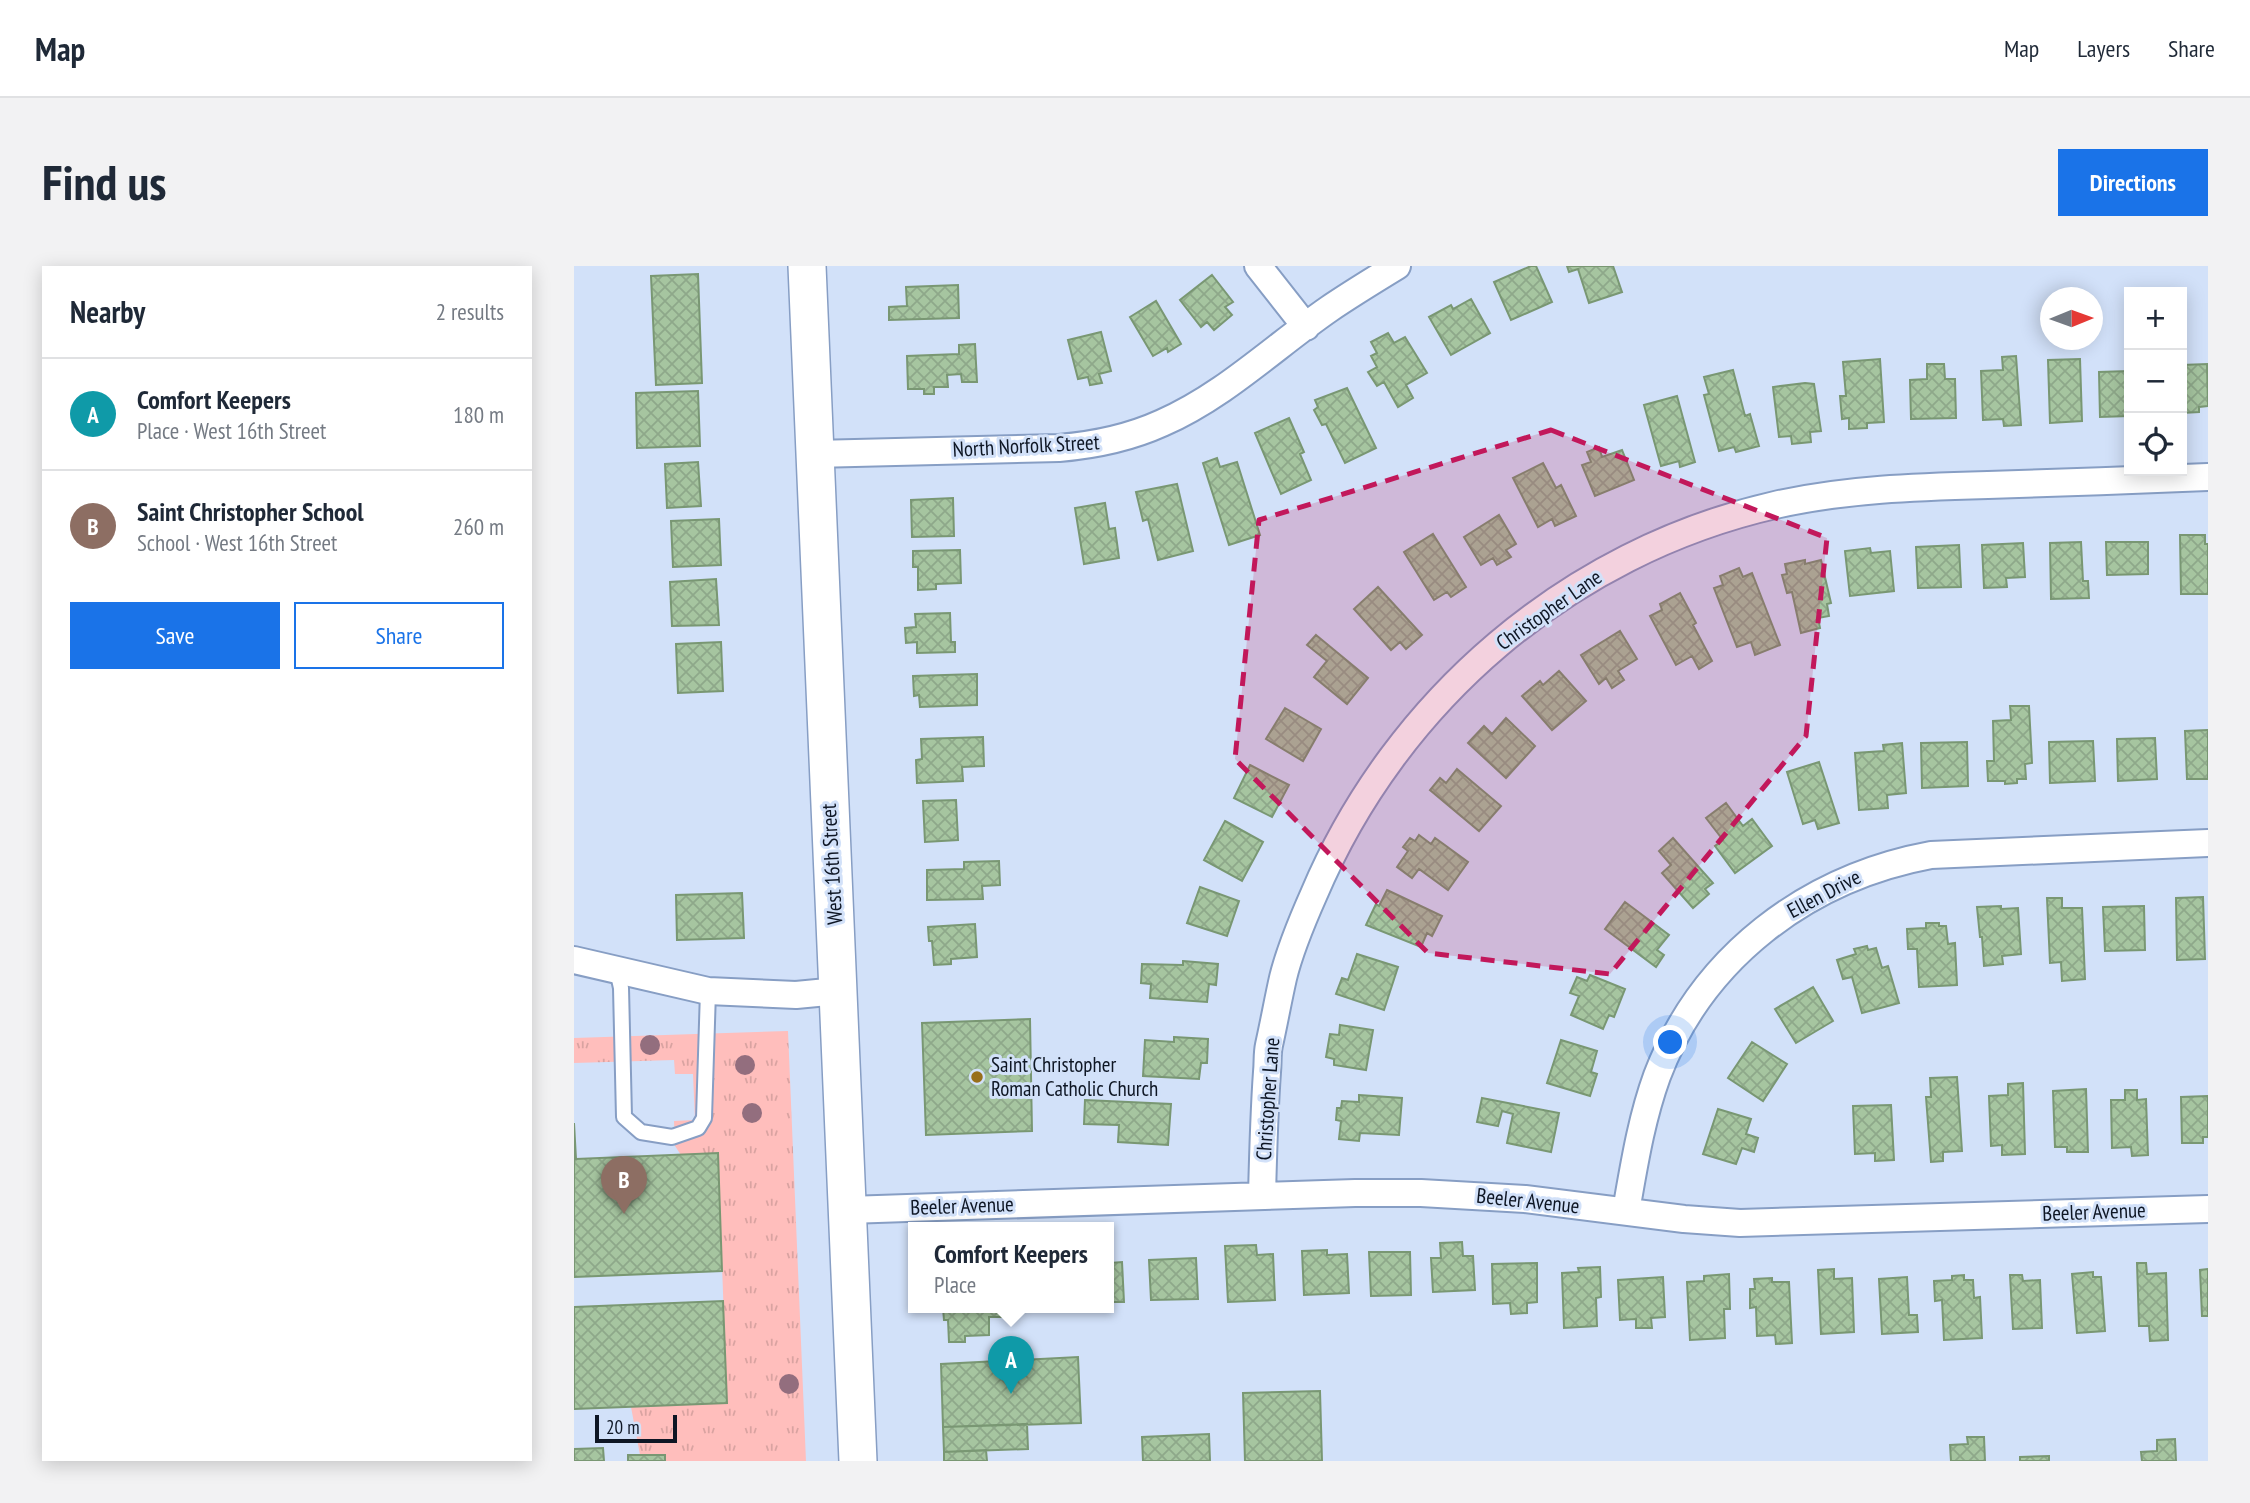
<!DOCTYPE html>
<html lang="en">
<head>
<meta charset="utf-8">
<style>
	body { margin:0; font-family:"PT Sans Narrow",sans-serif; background:#f2f2f3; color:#1f2937 }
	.controls { position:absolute; right:21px; top:21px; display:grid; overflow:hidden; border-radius:0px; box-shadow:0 4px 18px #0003 }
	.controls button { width:63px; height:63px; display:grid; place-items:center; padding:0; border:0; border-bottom:2px solid #e0e1e3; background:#fff; color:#1f2937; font:35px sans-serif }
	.compass { position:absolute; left:1466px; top:21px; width:63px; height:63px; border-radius:50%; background:#fff; box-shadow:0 4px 18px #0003; rotate:89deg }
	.scale { position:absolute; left:21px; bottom:18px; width:82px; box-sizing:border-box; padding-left:7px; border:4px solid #0e1624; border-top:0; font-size:19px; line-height:24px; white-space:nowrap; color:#0e1624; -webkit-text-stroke:5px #d2e1f9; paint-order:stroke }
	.you { position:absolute; left:1097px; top:777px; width:24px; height:24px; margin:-18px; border:5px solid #fff; border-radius:50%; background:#1a73e8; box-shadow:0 0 0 10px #1a73e833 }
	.badge { display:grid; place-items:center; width:46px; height:46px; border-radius:50%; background:#1a73e8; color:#fff; font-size:23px; font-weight:700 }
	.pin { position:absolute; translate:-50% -58px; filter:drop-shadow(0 2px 4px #0008) }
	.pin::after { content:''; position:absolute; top:37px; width:24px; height:21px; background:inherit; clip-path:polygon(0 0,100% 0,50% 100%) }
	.popup { position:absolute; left:334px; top:956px; width:206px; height:91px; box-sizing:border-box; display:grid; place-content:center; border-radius:0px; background:#fff; filter:drop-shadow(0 2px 5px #0005); font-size:23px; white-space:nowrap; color:#747a83 }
	.popup b { font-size:26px; color:#1f2937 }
	.popup::after { content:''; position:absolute; left:50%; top:100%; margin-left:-14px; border:14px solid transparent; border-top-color:#fff }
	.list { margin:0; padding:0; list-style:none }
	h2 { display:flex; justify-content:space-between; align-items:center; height:91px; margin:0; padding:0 28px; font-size:30px }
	h2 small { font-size:23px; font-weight:400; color:#747a83 }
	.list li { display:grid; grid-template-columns:46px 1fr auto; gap:21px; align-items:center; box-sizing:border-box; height:112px; padding:0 28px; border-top:2px solid #e0e1e3 }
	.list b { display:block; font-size:26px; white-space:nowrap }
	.list p { margin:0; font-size:23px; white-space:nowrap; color:#747a83 }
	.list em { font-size:23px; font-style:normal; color:#747a83 }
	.actions { display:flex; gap:14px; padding:21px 28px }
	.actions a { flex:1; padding:16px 0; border:2px solid #1a73e8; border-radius:0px; text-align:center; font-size:24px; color:#1a73e8 }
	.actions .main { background:#1a73e8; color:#fff }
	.icon { flex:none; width:38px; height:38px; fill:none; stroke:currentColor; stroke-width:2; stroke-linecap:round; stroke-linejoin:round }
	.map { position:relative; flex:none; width:1634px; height:1195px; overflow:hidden; border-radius:0px }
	header { display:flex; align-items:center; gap:42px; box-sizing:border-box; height:98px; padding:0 35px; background:#fff; border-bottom:2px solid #e0e1e3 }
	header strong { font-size:33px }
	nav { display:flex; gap:38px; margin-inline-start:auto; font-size:24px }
	.intro { display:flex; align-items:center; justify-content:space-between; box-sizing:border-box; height:168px; padding:0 42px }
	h1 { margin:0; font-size:49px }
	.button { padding:18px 32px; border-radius:0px; background:#1a73e8; color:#fff; font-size:24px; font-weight:700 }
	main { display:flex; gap:42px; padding:0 42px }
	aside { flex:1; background:#fff; border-radius:0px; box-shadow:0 4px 18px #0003 }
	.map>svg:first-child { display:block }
</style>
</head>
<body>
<header>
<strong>Map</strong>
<nav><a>Map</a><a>Layers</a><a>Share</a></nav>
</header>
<div class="intro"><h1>Find us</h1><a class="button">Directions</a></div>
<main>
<aside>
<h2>Nearby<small>2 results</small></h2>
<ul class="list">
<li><span class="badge" style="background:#0f9aa8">A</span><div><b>Comfort Keepers</b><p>Place · West 16th Street</p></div><em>180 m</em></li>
<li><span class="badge" style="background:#8d6e63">B</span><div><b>Saint Christopher School</b><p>School · West 16th Street</p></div><em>260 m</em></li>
</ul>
<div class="actions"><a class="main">Save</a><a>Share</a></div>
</aside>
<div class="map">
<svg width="1634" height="1195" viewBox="0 0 1634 1195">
	<defs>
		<pattern id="grass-tufts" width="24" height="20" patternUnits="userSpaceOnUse" patternTransform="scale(1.75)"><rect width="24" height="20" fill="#ffbebc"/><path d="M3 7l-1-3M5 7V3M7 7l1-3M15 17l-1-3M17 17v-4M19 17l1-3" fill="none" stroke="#d9a3a1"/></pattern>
		<pattern id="building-cross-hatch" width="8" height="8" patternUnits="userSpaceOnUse" patternTransform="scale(1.75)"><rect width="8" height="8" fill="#a6c5a0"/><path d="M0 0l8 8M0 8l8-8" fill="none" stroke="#8ea88a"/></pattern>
	</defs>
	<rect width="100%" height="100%" fill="#d2e1f9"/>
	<!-- grass -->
	<path fill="url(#grass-tufts)" d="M214,765L232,1195H91V1189H66L57,1141L153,1137L144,888L107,889L101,880L100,855L121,854L119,808H101L100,794L0,797V772Z"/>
	<!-- building -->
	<path fill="url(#building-cross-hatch)" stroke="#799773" stroke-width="2" d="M957,0H962L978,36L937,54L920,16Z
		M993,0H1039L1048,26L1015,37L1004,3L995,6Z
		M124,8L128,117L82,119L77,10Z
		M638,9L659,36L651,41L658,49L640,64L633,56L627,61L606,34Z
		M384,19L385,52L315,54V41L333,40L332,21Z
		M897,33L916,67L877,89L855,51L877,39L879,43Z
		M582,35L607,78L594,86L593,82L579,90L556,51Z
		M527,66L537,105L525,108L528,117L516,119L514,111L504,113L494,74Z
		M814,67L820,77L831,71L853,107L832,119L839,132L824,141L810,116L803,120L794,106L803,101L797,90L803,87L797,76Z
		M401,78L403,116H388L387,108L373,109L374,121H360V128H350V123H334L333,90L385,88V79Z
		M1442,90L1447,159L1430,160L1429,153L1409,154L1407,105L1429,104L1428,91Z
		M1306,93L1310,156L1293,157V162L1275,163V152L1268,153L1266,130H1272L1269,96Z
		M1506,93L1508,155L1476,157L1474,94Z
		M1353,98H1370L1371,113H1381L1382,152L1337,153L1336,114L1353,113Z
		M1633,98L1634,140L1625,141V146L1608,147V99Z
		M1159,104L1171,150L1176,148L1185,180L1162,186L1160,181L1145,185L1130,129L1135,128L1130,111Z
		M1555,105V150L1526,151L1525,106Z
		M1231,117L1240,118L1247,165L1236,166L1237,176L1218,178L1217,170L1205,171L1199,121Z
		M773,122L802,182L771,197L752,158L748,159L740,144L744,141L741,134Z
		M124,125L126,180L63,182L62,127Z
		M1103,130L1121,196L1106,201L1105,195L1087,200L1070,139Z
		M715,152L730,186L726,188L737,214L707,228L681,167Z
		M1025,181L1028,191L1048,184L1060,214L1021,230L1008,199L1017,196L1013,186Z
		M643,192L646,201L663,196L686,269L655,279L629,197Z
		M124,196L127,240L93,242L91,198Z
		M969,197L982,222L987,219L1002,250L981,260L978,253L964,261L939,212Z
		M603,218L619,285L584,294L574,253L569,255L562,226Z
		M379,232L380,270L338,271L337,234Z
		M531,237L535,263L541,262L545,292L510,298L501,242Z
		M925,249L942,278L932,284L937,291L923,299L919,292L907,299L890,271Z
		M145,253L147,299L99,301L97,255Z
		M859,268L892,321L877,331L873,326L860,334L830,286Z
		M1606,269H1631V278H1634V328H1607Z
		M1507,276L1509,315H1514L1515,332L1477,333L1476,277Z
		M1532,276H1574V308L1533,309Z
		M1449,277L1451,311L1432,312L1433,321L1410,322L1408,279Z
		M1385,279L1387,321L1344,322L1342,281Z
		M1296,282L1297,287L1316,285L1320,325L1276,330L1271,285Z
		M386,284L387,317L362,318V323L344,324V301H339V285Z
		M1231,294V298L1247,294L1257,337L1253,338L1255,350L1244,352L1246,362L1227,367L1218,326L1213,327L1208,309L1213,308L1211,298Z
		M1165,302L1169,311L1178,307L1206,379L1181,389L1177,376L1163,381L1140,322L1149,319L1146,310Z
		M142,313L145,359L98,360L96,316Z
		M804,321L848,369L832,383L826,376L817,384L780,343Z
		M1106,327L1122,357L1119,359L1138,395L1125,403L1118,390L1102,399L1076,350L1088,344L1086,338Z
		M376,347L377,376H381V386L343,387V376L332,377L331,362L342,361L341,348Z
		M1046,365L1063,393L1044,405L1050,414L1038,422L1032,412L1025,418L1007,389Z
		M742,369L794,412L773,438L740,411L753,395L733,379Z
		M147,376L149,425L104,427L102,378Z
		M985,405L1012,435L978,464L948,430L966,415L969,419Z
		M403,408V439L346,441L345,429L340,430L339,410Z
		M1436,440H1455L1458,497L1451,498L1452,513H1443V517L1431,518V515H1414L1413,495H1420L1419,455L1437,454Z
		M711,442L747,463L729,495L692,473Z
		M932,452L961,480L932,512L894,477L910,460L918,468Z
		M1634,464V513H1613L1611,465Z
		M409,471L410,500L388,501L389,515L343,517L342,494L348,493L347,473Z
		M1581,472L1583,513L1544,515L1543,473Z
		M1519,475L1521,515L1476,517L1475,476Z
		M1393,476L1394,520L1348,522L1347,477Z
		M1328,477L1332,527L1313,529L1314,542L1285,544L1281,487L1310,485L1309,479Z
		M1245,496L1265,557L1244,563L1241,554L1229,558L1213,506Z
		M676,499L715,519L698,551L660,532Z
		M883,503L927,540L905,565L856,524L866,512L872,517Z
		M382,534L384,574L351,576L349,535Z
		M1152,537L1169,560L1178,553L1198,580L1161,607L1141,580L1149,574L1132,552Z
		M651,555L689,576L668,615L630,594Z
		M845,569L857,578L861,572L894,596L874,624L845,603L838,612L823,601L834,585L829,581L836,572L841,575Z
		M1099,572L1139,617L1131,623L1135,628L1119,642L1088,607L1097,599L1085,585Z
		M425,595L426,619L408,620L409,633L353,634V604L390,603V596Z
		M626,621L665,635L653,670L613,657Z
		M813,624L868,650L858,670L853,667L847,681L792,659L802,638L805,640Z
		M168,627L170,672L103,674L102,629Z
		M1629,631L1631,693L1603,694L1602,632Z
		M1473,632H1488V642H1508L1511,713L1488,715L1487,696L1476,697Z
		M1051,636L1095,669L1083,684L1090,689L1082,701L1031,663Z
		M1427,640V643L1444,642L1447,688L1428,690L1429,698L1410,700L1408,671H1406L1403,641Z
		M1570,640L1571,684L1531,685L1529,641Z
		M1352,657H1365V660H1372L1374,678L1381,677L1383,719L1345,721L1343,683H1334L1333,663L1352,662Z
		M401,658L403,691L377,693V698L360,699L358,675H355L354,661Z
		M1293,680L1294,684L1302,682L1308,702L1314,700L1325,737L1288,747L1278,711L1269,713L1263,694L1282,688L1280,683Z
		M783,688L824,701L810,744L762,728L768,712L774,714Z
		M609,695L644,698L642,719L635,718L633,736L576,732L577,718L567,717L568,698L609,699Z
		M1016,709L1051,723L1040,751L1035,749L1029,763L997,749L1005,730L996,727L1003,711L1013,715Z
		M1239,721L1259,755L1222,777L1201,743Z
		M456,753L458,865L352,869L348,757Z
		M766,759L799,764L792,804L760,799V793L752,791L756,768L765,769Z
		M600,771L634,773L633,797H627L625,813L569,810L571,774L600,776Z
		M987,774L1023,785L1017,806L1023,808L1016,830L973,817Z
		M1178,776L1213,798L1189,835L1154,812Z
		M1383,811L1388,885L1369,886V895L1357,896L1352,831H1357L1356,812Z
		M1449,817L1451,888L1428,889V879L1417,880L1415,830L1434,829V818Z
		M1512,823L1514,886H1493V881H1481L1479,825Z
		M1551,824H1563V834L1572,833L1574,889L1558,890L1557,881L1538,882L1537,834H1551Z
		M785,829L828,832L825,869L786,867L785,875L765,873L767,855L762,854L763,842H767L768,835L785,836Z
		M1634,830V871H1629V877H1608L1607,831Z
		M908,832L985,847L977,886L933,877L939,848L928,845L924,860L903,856Z
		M511,834L597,838L594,879L544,876L545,859L510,858Z
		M1317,839L1320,894L1301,895V887L1281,888L1279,840Z
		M1144,843L1177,853L1172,868L1184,872L1180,886L1168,882L1162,898L1129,888Z
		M0,857L2,893L144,887L148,1005L0,1011Z
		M888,976L889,990H899L901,1024L859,1026L857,992H867L866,977Z
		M682,979L683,989L699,988L701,1034L654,1036L651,980Z
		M753,984V989L773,988L775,1027L730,1029L728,985Z
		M535,985L536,997L548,996L550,1036H535Z
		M795,986H836L837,1029L797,1030Z
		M622,992L624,1033L577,1034L575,994Z
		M963,997V1036L953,1037V1047L937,1048L936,1037L919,1038L918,998Z
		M1563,997H1572L1573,1008L1592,1007L1594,1074L1576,1075L1575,1060H1565Z
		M1026,1001L1027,1031L1022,1032L1023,1060L990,1062L988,1007L1005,1006L1004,1002Z
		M1260,1003V1013L1278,1012L1280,1066L1247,1068L1244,1004Z
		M1634,1003V1050H1628L1626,1004Z
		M1519,1006V1011H1527L1531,1065L1503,1067L1498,1008Z
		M1155,1008L1156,1043H1150L1151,1072L1116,1074L1113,1016L1130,1015V1010Z
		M1390,1009V1014H1399L1400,1032L1406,1031L1408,1072L1370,1074L1368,1034L1361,1035L1360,1015L1378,1014V1010Z
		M1436,1009H1448L1449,1015L1466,1014L1468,1062L1439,1063Z
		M1089,1011L1091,1051L1077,1052L1078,1062H1062V1053L1046,1054L1044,1014Z
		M1333,1011L1335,1049H1343L1344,1066L1308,1068L1305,1013Z
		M1198,1012V1016H1215L1218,1077L1202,1078L1201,1069L1183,1070L1182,1041L1176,1042V1023H1181L1180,1013Z
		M149,1035L153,1137L0,1143V1041Z
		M369,1042H430V1051H415V1069L391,1070V1076H375L374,1054H370Z
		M504,1091L507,1157L369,1161L367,1098Z
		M746,1125L748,1195H671L669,1127Z
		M453,1158L454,1183L370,1186L369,1161Z
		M635,1168L636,1195H569L568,1171Z
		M1393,1171H1410L1411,1195H1377L1376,1179L1394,1178Z
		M1601,1173L1602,1195H1568L1567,1186L1583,1185V1174Z
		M29,1182L30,1195H0V1183Z
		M412,1184L413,1195H370V1186Z
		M54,1189H91V1195H54Z
		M1475,1190V1195H1446V1191Z"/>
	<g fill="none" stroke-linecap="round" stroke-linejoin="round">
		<!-- lane casing -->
		<g stroke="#879ec4" stroke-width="18">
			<path id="lane" d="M43,704L47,722L50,851L67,866L98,871L124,862L130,852L134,725"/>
		</g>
		<!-- street casing -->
		<g stroke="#879ec4" stroke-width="30">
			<path id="street" d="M684,0L732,61
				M240,188L485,182C521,179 555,172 588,157C650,130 700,81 755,43C777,28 800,14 823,0
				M0,694L134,725L222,729L264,725
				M688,930C689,889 690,848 693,806C694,797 693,788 695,779C700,757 704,734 709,712C716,683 728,655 740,628C822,434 995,286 1201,239C1272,223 1342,221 1414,219C1487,217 1561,214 1634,211
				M274,944L781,927H847L951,933L1110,953L1166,957L1634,943
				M1052,945C1060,900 1067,854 1083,810C1128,691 1233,612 1357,589L1634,577"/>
		</g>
		<!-- secondary casing -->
		<g stroke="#879ec4" stroke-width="40">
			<path id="secondary" d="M233,0L284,1195"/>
		</g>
		<!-- lane -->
		<use href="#lane" stroke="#fff" stroke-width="14"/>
		<!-- street -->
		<use href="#street" stroke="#fff" stroke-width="26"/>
		<!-- secondary -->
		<use href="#secondary" stroke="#fff" stroke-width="37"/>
	</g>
	<!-- trees -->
	<g fill="#936e7e">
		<circle cx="76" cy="779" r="10"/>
		<circle cx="171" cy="799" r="10"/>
		<circle cx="178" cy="847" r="10"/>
		<circle cx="215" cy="1118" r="10"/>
	</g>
	<!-- marked area -->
	<path fill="#c2185b" fill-opacity="0.2" stroke="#c2185b" stroke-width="5" stroke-dasharray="14 9" stroke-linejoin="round" d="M977,164L1253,272L1232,470L1036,708L854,687L661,493L685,254Z"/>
	<!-- markers -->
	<circle fill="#986f1b" stroke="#d2e1f9" stroke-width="2.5" cx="403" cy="811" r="7"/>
	<g text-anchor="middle" stroke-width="6" stroke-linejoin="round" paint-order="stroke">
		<!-- street labels -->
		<g font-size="21" fill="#0e1624" stroke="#d2e1f9">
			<text transform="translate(452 180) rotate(-3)" y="7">North Norfolk Street</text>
			<text transform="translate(975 344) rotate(-35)" y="7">Christopher Lane</text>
			<text transform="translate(258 598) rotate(-93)" y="7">West 16th Street</text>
			<text transform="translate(1250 628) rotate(-28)" y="7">Ellen Drive</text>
			<text transform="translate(694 833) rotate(-86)" y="7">Christopher Lane</text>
			<text transform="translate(954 935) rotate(6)" y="7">Beeler Avenue</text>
			<text transform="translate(388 940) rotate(-2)" y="7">Beeler Avenue</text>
			<text transform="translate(1520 946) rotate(-2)" y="7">Beeler Avenue</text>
		</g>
		<!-- poi labels -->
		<g font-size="21" fill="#0e1624" stroke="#d2e1f9" text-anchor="start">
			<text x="417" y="806">Saint Christopher<tspan x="417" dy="24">Roman Catholic Church</tspan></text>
		</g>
	</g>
</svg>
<div class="controls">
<button>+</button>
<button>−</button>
<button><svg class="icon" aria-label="locate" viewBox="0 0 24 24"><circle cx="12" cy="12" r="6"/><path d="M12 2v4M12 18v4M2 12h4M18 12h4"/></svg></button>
</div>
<svg class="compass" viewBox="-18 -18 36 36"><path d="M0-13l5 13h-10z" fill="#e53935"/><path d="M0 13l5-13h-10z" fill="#747a83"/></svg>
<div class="scale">20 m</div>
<div class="you"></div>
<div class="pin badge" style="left:437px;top:1128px;background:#0f9aa8">A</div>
<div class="popup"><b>Comfort Keepers</b>Place</div>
<div class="pin badge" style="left:50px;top:948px;background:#8d6e63">B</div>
</div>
</main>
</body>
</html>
